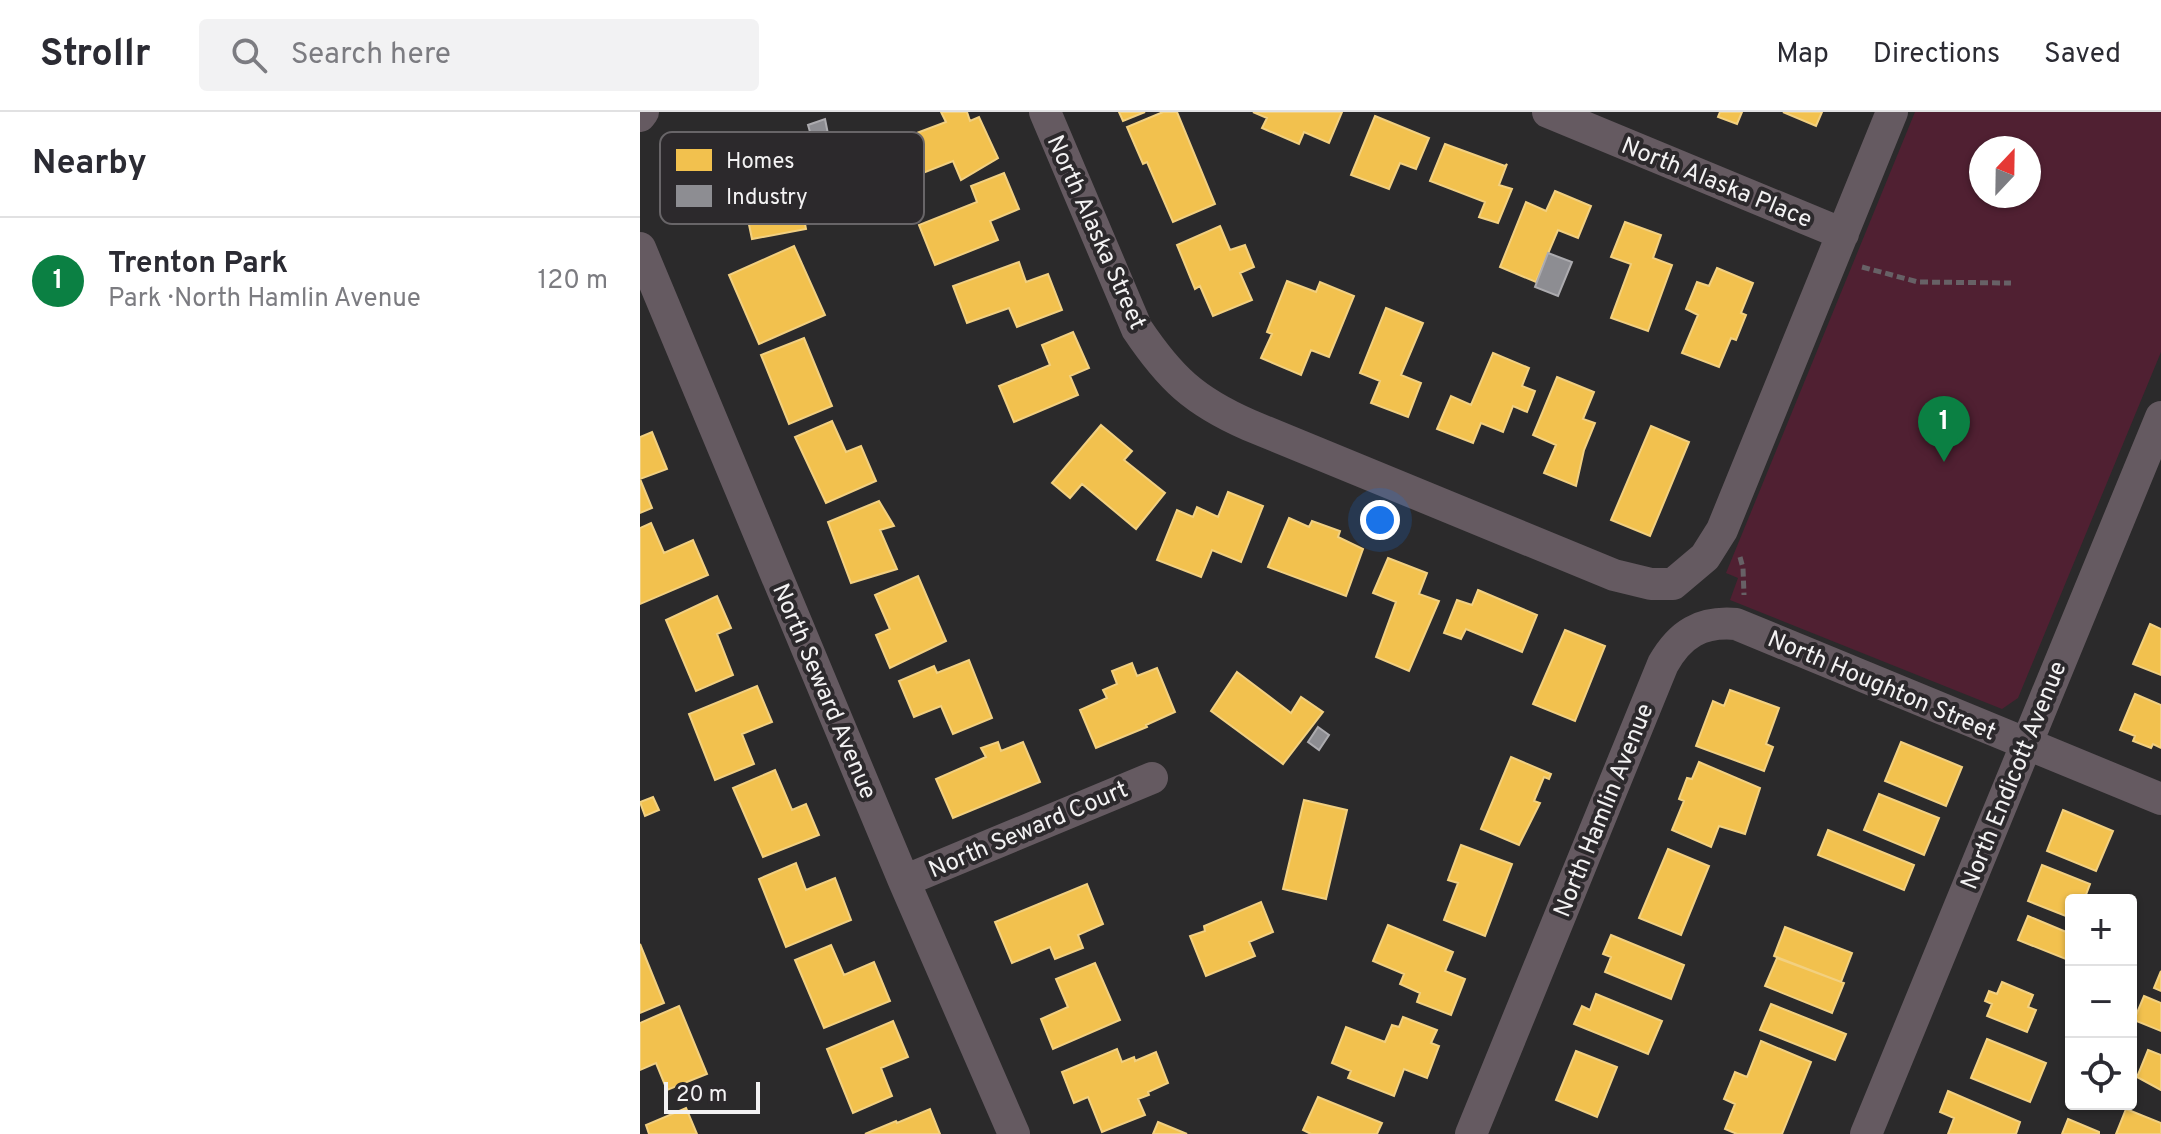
<!DOCTYPE html>
<html lang="en">
<head>
<meta charset="utf-8">
<style>
	body { margin:0; font-family:Overpass,sans-serif; background:#f2f2f3; color:#2b2b33 }
	.controls { position:absolute; right:24px; bottom:24px; display:grid; overflow:hidden; border-radius:8px; box-shadow:0 2px 6px #0004 }
	.controls button { width:72px; height:72px; display:grid; place-items:center; padding:0; border:0; border-bottom:2px solid #e1e1e2; background:#fff; color:#2b2b33; font:40px sans-serif }
	.compass { position:absolute; left:1329px; top:24px; width:72px; height:72px; border-radius:50%; background:#fff; box-shadow:0 2px 6px #0004; rotate:22deg }
	.scale { position:absolute; left:24px; bottom:20px; width:96px; box-sizing:border-box; padding-left:8px; border:4px solid #f3f2f3; border-top:0; font-size:22px; line-height:28px; white-space:nowrap; color:#f3f2f3; -webkit-text-stroke:6px #2c292c; paint-order:stroke }
	.you { position:absolute; left:740px; top:408px; width:28px; height:28px; margin:-20px; border:6px solid #fff; border-radius:50%; background:#1a73e8; box-shadow:0 0 0 12px #1a73e833 }
	.badge { display:grid; place-items:center; width:52px; height:52px; border-radius:50%; background:#0b8043; color:#fff; font-size:26px; font-weight:700 }
	.pin { position:absolute; translate:-50% -66px; filter:drop-shadow(0 2px 4px #0008) }
	.pin::after { content:''; position:absolute; top:42px; width:28px; height:24px; background:inherit; clip-path:polygon(0 0,100% 0,50% 100%) }
	.list { margin:0; padding:0; list-style:none }
	h2 { display:flex; justify-content:space-between; align-items:center; height:104px; margin:0; padding:0 32px; font-size:34px }
	h2 small { font-size:26px; font-weight:400; color:#7c7c81 }
	.list li { display:grid; grid-template-columns:52px 1fr auto; gap:24px; align-items:center; box-sizing:border-box; height:128px; padding:0 32px; border-top:2px solid #e1e1e2 }
	.list b { display:block; font-size:30px; white-space:nowrap }
	.list p { margin:0; font-size:26px; white-space:nowrap; color:#7c7c81 }
	.list em { font-size:26px; font-style:normal; color:#7c7c81 }
	.icon { flex:none; width:44px; height:44px; fill:none; stroke:currentColor; stroke-width:2; stroke-linecap:round; stroke-linejoin:round }
	.map { position:relative; flex:none; width:1521px; height:1022px; overflow:hidden }
	header { display:flex; align-items:center; gap:48px; box-sizing:border-box; height:112px; padding:0 40px; background:#fff; border-bottom:2px solid #e1e1e2 }
	header strong { font-size:38px }
	nav { display:flex; gap:44px; margin-inline-start:auto; font-size:28px }
	.search { width:560px; height:72px; background:#f2f2f3; display:flex; align-items:center; gap:20px; box-sizing:border-box; padding:0 28px; border-radius:8px; color:#7c7c81; font-size:30px }
	main { display:flex }
	aside { flex:1; background:#fff }
	.map>svg:first-child { display:block }
</style>
</head>
<body>
<header>
<strong>Strollr</strong>
<div class="search"><svg class="icon" aria-label="search" viewBox="0 0 24 24"><circle cx="10" cy="10" r="6"/><path d="M15 15l6 6"/></svg>Search here</div>
<nav><a>Map</a><a>Directions</a><a>Saved</a></nav>
</header>
<main>
<aside>
<h2>Nearby<small></small></h2>
<ul class="list">
<li><span class="badge">1</span><div><b>Trenton Park</b><p>Park · North Hamlin Avenue</p></div><em>120 m</em></li>
</ul>
</aside>
<div class="map">
<svg width="1521" height="1022" viewBox="0 0 1521 1022">
	<rect width="100%" height="100%" fill="#2b2a2b"/>
	<!-- green -->
	<path fill="#502032" fill-rule="evenodd" d="M1275,0H1521V240L1378,586L1362,597L1090,488L1098,466L1086,461ZM1341,36H1389V84H1341Z"/>
	<!-- homes -->
	<path fill="#f2c14e" stroke="#f2d080" stroke-width="2" d="M301,0H327L330,9L339,5L358,46L321,68L313,49L278,63L269,24L306,10Z
		M479,0H505L483,9Z
		M523,0H537L575,92L533,110L507,50L503,52L487,15Z
		M613,0H702L689,31L664,20L659,32L622,16L627,6Z
		M1080,0H1102L1097,12L1078,5Z
		M1143,0H1182L1176,14Z
		M735,4L789,26L776,57L760,51L749,77L711,63Z
		M150,30L159,78L181,74L187,109L165,112L166,117L112,127L103,84L113,82L105,38Z
		M805,32L865,54L867,52L859,73L872,77L858,111L839,105L845,90L790,69Z
		M364,61L379,97L350,109L358,128L295,153L279,113L337,90L331,74Z
		M915,79L951,94L938,126L918,118L896,170L860,155L886,90L906,99Z
		M985,110L1021,123L1013,146L1032,153L1008,219L971,206L991,152L971,145Z
		M580,114L590,138L605,133L614,155L600,161L612,188L573,204L560,174L555,177L537,133Z
		M154,134L185,203L119,232L89,163Z
		M379,150L386,170L408,162L422,198L377,215L369,196L327,211L313,174Z
		M1077,156L1113,171L1101,201L1106,203L1096,228L1091,226L1079,255L1042,241L1058,203L1046,197L1057,170L1069,174Z
		M647,169L676,180L680,170L714,184L689,245L671,238L661,263L621,246L632,222L627,220Z
		M746,196L783,211L761,263L781,271L768,305L731,291L740,269L720,261Z
		M433,220L449,256L430,264L438,283L374,310L359,274L410,253L402,233Z
		M164,226L192,294L149,312L121,243Z
		M853,241L889,256L882,274L895,279L887,300L873,294L863,320L841,311L833,331L797,317L811,284L831,293Z
		M917,265L954,280L943,307L955,311L944,338L936,374L904,361L916,333L893,323Z
		M192,309L206,340L221,334L236,369L186,391L155,325Z
		M461,313L492,339L484,348L525,381L496,417L442,372L430,386L412,371Z
		M1011,314L1049,330L1010,424L971,408Z
		M12,320L27,357L0,367V325Z
		M0,367L12,396L0,401Z
		M588,380L623,394L601,450L572,438L561,465L517,448L537,398L553,405L557,395L578,405Z
		M239,389L254,414L240,418L257,457L211,471L188,410Z
		M649,406L669,415L672,409L700,419L698,425L723,437L706,484L628,455Z
		M11,411L24,441L53,428L68,463L0,492V416Z
		M748,446L787,461L779,482L799,489L769,559L736,545L756,490L733,481Z
		M278,464L306,529L250,556L236,523L250,517L235,483Z
		M838,478L897,503L882,540L826,517L821,527L804,521L817,488L832,493Z
		M77,484L91,516L77,522L93,563L56,579L26,508Z
		M1510,512L1521,517V563L1493,552Z
		M925,518L965,534L935,609L893,592Z
		M329,548L352,606L313,622L301,594L274,605L259,569L294,554L297,561Z
		M492,551L497,564L517,556L535,600L506,613L507,615L456,636L440,598L467,586L463,578L477,572L472,559Z
		M597,560L651,601L661,585L683,600L643,652L571,599Z
		M117,574L132,610L102,622L114,652L75,668L49,602Z
		M1090,578L1139,596L1126,632L1133,635L1124,659L1056,634L1073,589L1084,594Z
		M1495,582L1521,593V636L1513,632L1511,636L1493,629L1495,624L1480,618Z
		M358,630L361,639L383,630L400,670L313,706L296,667L346,645L341,636Z
		M1261,630L1322,655L1306,694L1245,669Z
		M871,645L911,662L909,667L904,665L894,689L900,691L879,733L841,717Z
		M1059,650L1120,676L1105,722L1079,714L1071,735L1032,718L1044,689L1039,687L1047,666L1052,667Z
		M135,658L152,698L166,692L179,723L123,745L93,676Z
		M1239,682L1299,706L1284,743L1224,718Z
		M13,685L19,698L5,704L0,690Z
		M664,688L707,698L686,787L643,777Z
		M1423,698L1473,719L1456,759L1407,739Z
		M1188,718L1274,753L1264,778L1178,743Z
		M821,733L872,752L845,824L804,808L818,771L808,768Z
		M1028,737L1069,754L1041,823L999,806Z
		M156,751L166,778L195,766L211,808L146,835L119,767Z
		M1402,753L1450,772L1444,788H1431V806L1388,789Z
		M447,772L463,812L438,823L443,836L415,847L410,835L372,851L355,810Z
		M621,790L633,820L609,830L615,844L566,864L550,824L565,819L564,814Z
		M1388,804L1431,822V849L1378,828Z
		M748,813L813,840L805,859L825,867L811,903L777,890L780,881L760,872L764,862L733,849Z
		M1145,815L1212,841L1201,870L1134,844Z
		M971,823L1044,853L1031,887L965,860L971,845L963,842Z
		M0,832L24,891L0,901Z
		M191,833L204,863L234,850L250,889L184,916L155,848Z
		M1137,846L1204,871L1192,901L1125,874Z
		M455,851L480,908L413,937L401,907L428,895L416,867Z
		M1521,859V879L1514,876Z
		M1362,870L1393,883L1388,895L1396,898L1387,920L1347,904L1352,892L1345,889L1349,879L1357,882Z
		M956,882L1022,909L1008,942L934,912L942,894L950,898Z
		M1504,884L1521,891V919L1494,908Z
		M1131,892L1206,922L1195,948L1120,918Z
		M39,894L67,962L27,978L16,951L0,958V911Z
		M763,905L797,918L791,931L799,934L787,966L764,957L754,984L708,966L711,959L692,951L706,915L745,930L752,913L759,915Z
		M253,909L268,945L241,956L252,984L213,1001L187,937Z
		M1347,927L1406,951L1390,990L1331,966Z
		M1121,929L1171,950L1142,1022H1097L1085,1017L1095,992L1084,987L1095,960L1107,965Z
		M477,937L482,950L494,945L495,949L516,940L528,971L508,980L509,983L498,987L505,1003L462,1020L448,985L434,991L422,960Z
		M1508,938L1521,943V978L1497,965Z
		M936,939L977,955L957,1005L916,988Z
		M1308,979L1380,1010L1376,1022H1308L1314,1006L1300,1000Z
		M678,985L742,1011L737,1022H671L663,1018Z
		M46,996L57,1022H9L6,1013Z
		M290,997L300,1022H225L256,1009L257,1011Z
		M1486,997L1521,1011V1022H1476Z
		M1428,1007L1459,1020V1022H1422Z
		M518,1010L547,1022H513Z"/>
	<!-- industry -->
	<path fill="#8d8d92" stroke="#acabaf" stroke-width="2" d="M185,7L192,42L178,48L168,13Z
		M908,141L932,150L918,184L895,175Z
		M678,615L689,623L679,638L668,630Z"/>
	<g fill="none" stroke-linecap="round" stroke-linejoin="round">
		<!-- path -->
		<path stroke="#676166" stroke-width="5" stroke-dasharray="8 4" stroke-linecap="butt" d="M1222,155L1278,170L1371,171
			M1100,445L1103,456L1104,483"/>
		<!-- minor -->
		<path stroke="#655a61" stroke-width="32" d="M405,0L497,217C530,266 554,289 609,313L974,463L1011,472H1033L1065,445L1082,418L1252,0
			M908,0L1203,122
			M0,4L3,0
			M0,136L264,769L374,1022
			M264,769L512,666
			M831,1022L1023,552C1040,522 1061,509 1096,512L1521,687
			M1226,1022L1521,305"/>
	</g>
	<g text-anchor="middle" stroke-width="8" stroke-linejoin="round" paint-order="stroke">
		<!-- street labels -->
		<g font-size="24" fill="#f3f2f3" stroke="#2c292c">
			<text transform="translate(1077 70) rotate(22)" y="8">North Alaska Place</text>
			<text transform="translate(457 120) rotate(66)" y="8">North Alaska Street</text>
			<text transform="translate(1242 573) rotate(23)" y="8">North Houghton Street</text>
			<text transform="translate(185 579) rotate(67)" y="8">North Seward Avenue</text>
			<text transform="translate(1373 663) rotate(-68)" y="8">North Endicott Avenue</text>
			<text transform="translate(963 698) rotate(-68)" y="8">North Hamlin Avenue</text>
			<text transform="translate(388 717) rotate(-23)" y="8">North Seward Court</text>
		</g>
	</g>
	<!-- legend -->
	<rect x="20" y="20" width="264" height="92" rx="12" fill="#2c292c" stroke="#686568" stroke-width="2"/>
	<rect x="36" y="37" width="36" height="22" fill="#f2c14e"/>
	<rect x="36" y="73" width="36" height="22" fill="#8d8d92"/>
	<g font-size="22" fill="#f3f2f3">
		<text x="86" y="56">Homes</text>
		<text x="86" y="92">Industry</text>
	</g>
</svg>
<div class="controls">
<button>+</button>
<button>−</button>
<button><svg class="icon" aria-label="locate" viewBox="0 0 24 24"><circle cx="12" cy="12" r="6"/><path d="M12 2v4M12 18v4M2 12h4M18 12h4"/></svg></button>
</div>
<svg class="compass" viewBox="-18 -18 36 36"><path d="M0-13l5 13h-10z" fill="#e53935"/><path d="M0 13l5-13h-10z" fill="#7c7c81"/></svg>
<div class="scale">20 m</div>
<div class="you"></div>
<div class="pin badge" style="left:1304px;top:350px">1</div>
</div>
</main>
</body>
</html>
